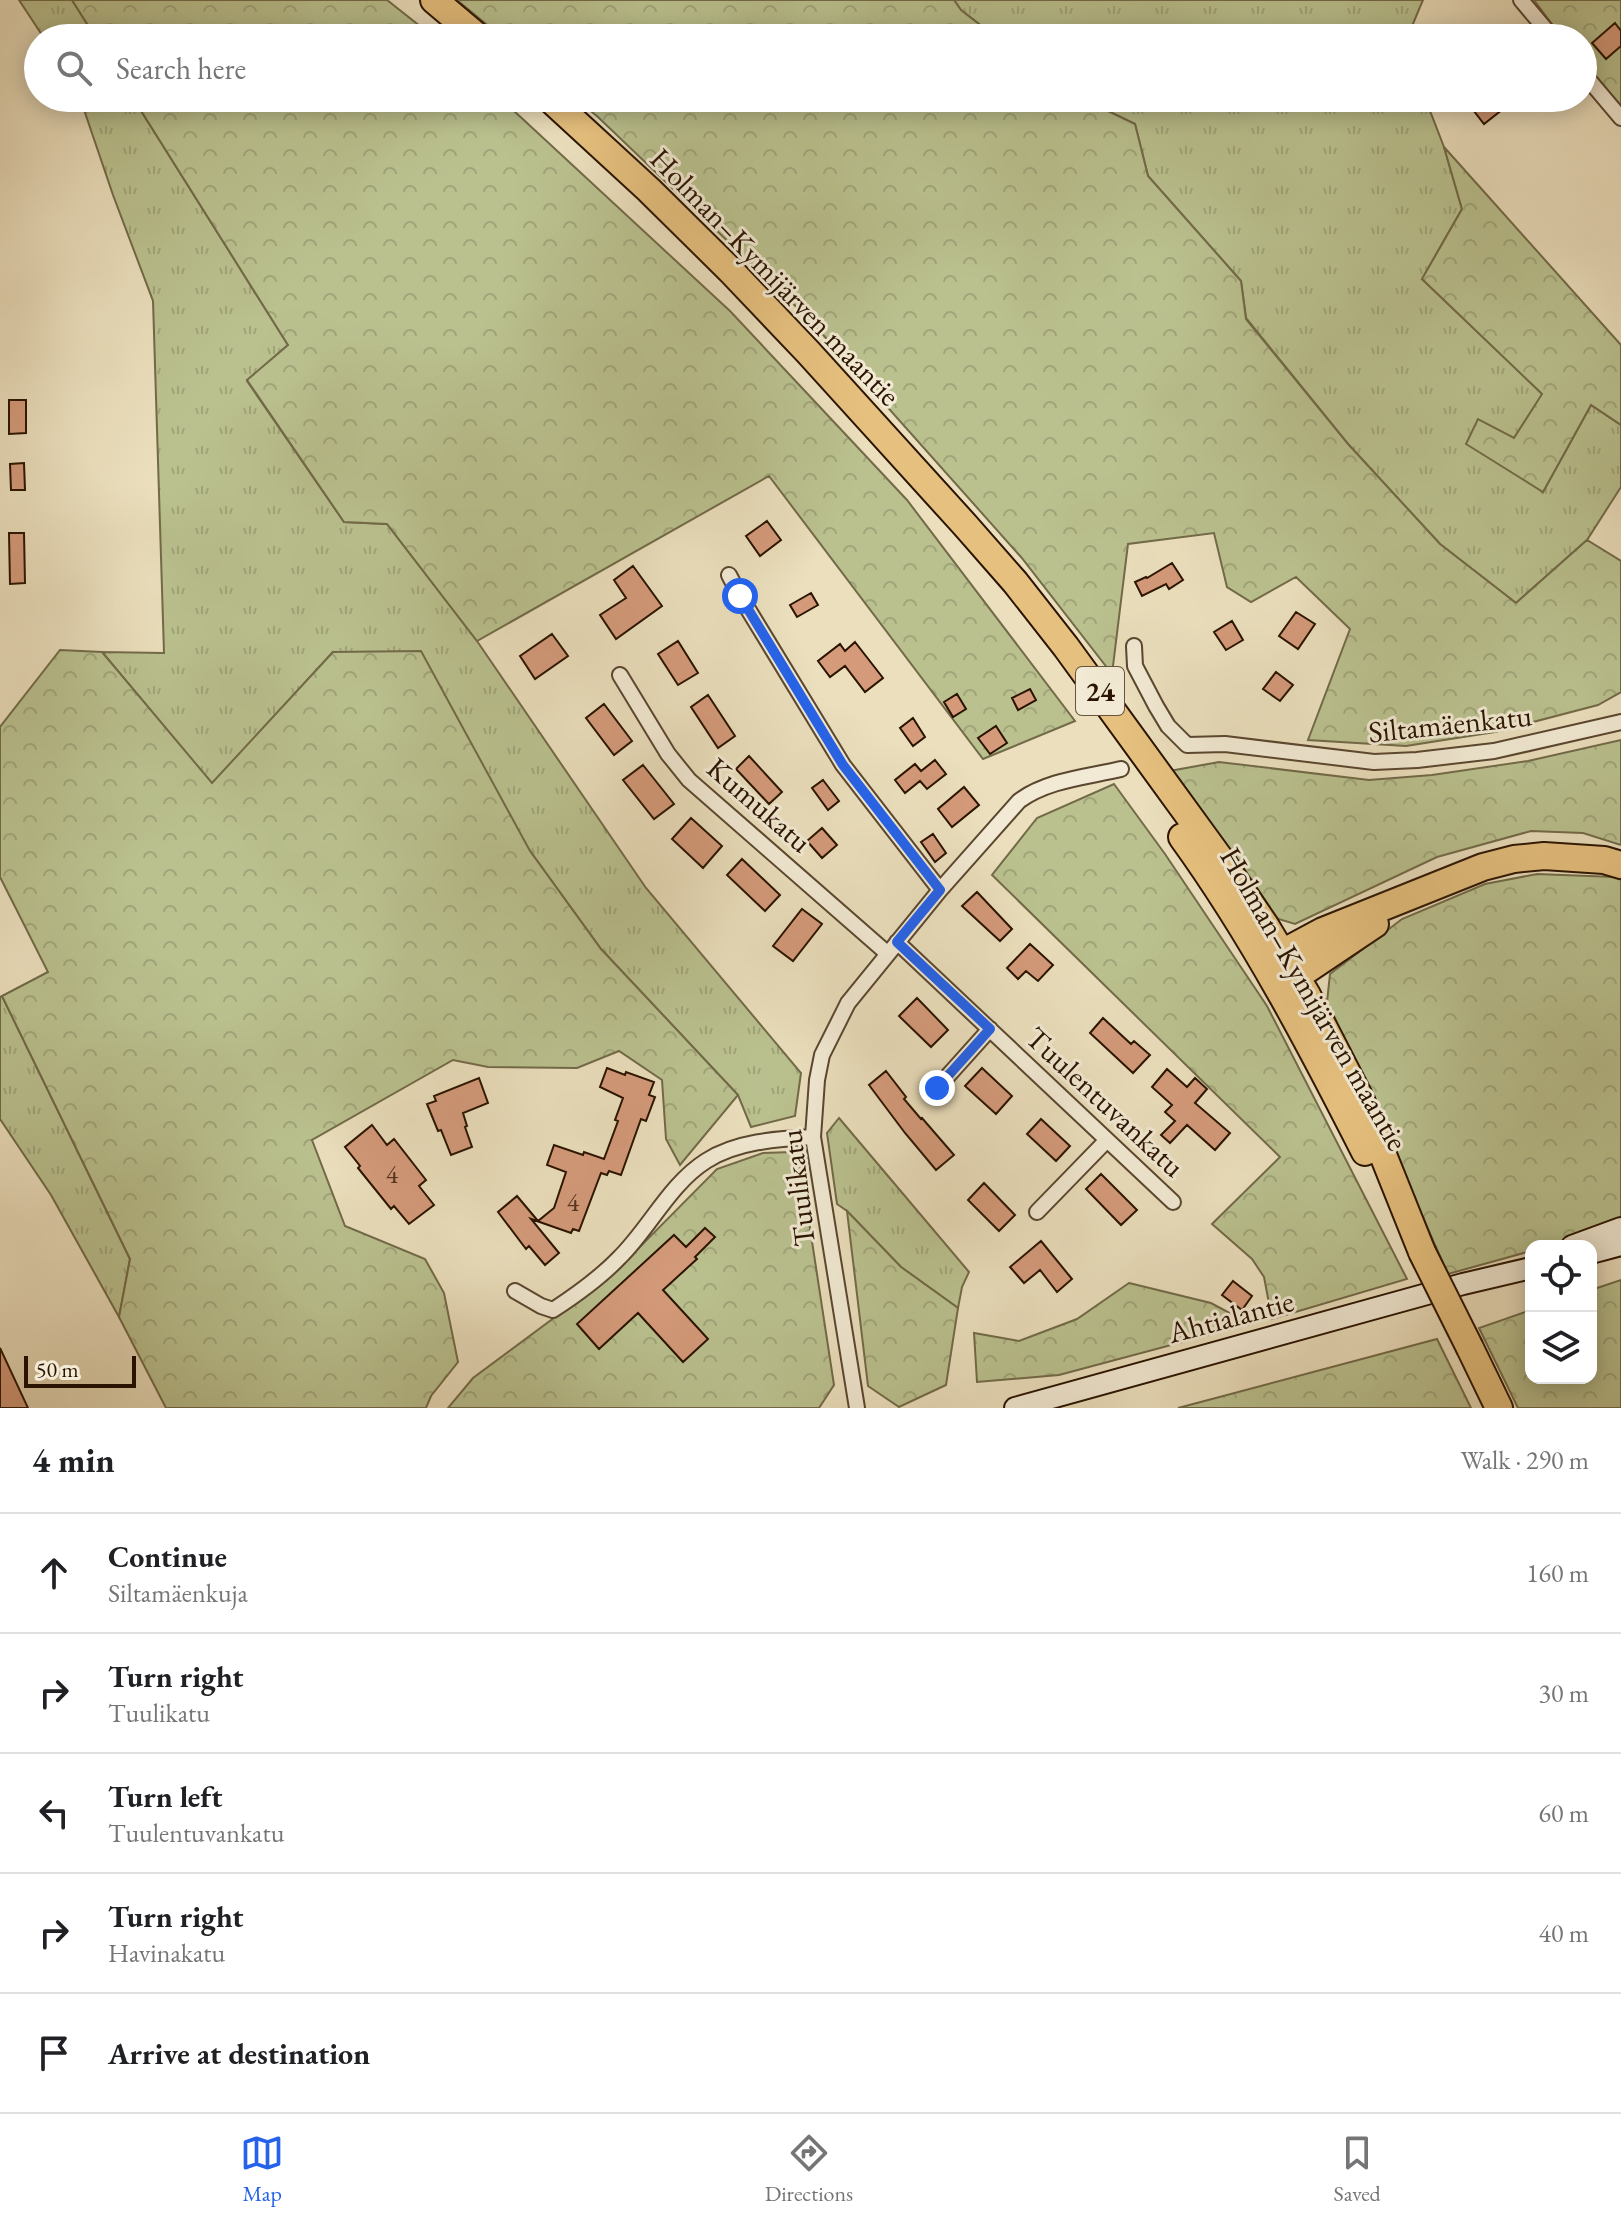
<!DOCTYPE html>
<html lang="en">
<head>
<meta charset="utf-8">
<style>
	body { margin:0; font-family:"EB Garamond",serif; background:#f6f6f6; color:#202124 }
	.controls { position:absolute; right:24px; bottom:24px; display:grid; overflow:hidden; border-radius:16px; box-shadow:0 4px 20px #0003 }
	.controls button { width:72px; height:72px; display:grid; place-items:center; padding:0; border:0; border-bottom:2px solid #e0e0e0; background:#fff; color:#202124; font:40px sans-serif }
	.scale { position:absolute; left:24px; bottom:20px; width:112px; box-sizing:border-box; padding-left:8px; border:4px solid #2a1300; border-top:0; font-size:22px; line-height:28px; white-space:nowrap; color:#2a1300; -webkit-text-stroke:6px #f2ead4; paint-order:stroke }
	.stop { position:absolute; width:24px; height:24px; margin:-18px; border:6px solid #2563eb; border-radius:50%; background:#fff }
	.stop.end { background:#2563eb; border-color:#fff; box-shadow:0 2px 8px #0008 }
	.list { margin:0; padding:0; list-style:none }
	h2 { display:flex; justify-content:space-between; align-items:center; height:104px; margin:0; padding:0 32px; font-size:34px }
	h2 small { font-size:26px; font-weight:400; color:#757577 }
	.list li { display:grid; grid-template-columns:52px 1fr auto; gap:24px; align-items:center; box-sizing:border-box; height:120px; padding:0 32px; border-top:2px solid #e0e0e0 }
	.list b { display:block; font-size:30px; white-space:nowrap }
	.list p { margin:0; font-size:26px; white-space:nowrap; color:#757577 }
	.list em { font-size:26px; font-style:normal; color:#757577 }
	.icon { flex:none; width:44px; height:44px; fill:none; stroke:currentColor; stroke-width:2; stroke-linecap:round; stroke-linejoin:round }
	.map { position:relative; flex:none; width:1621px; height:1408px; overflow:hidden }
	.search { position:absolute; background:#fff; box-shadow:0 4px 20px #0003; left:24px; right:24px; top:24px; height:88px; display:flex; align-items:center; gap:20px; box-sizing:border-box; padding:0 28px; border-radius:44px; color:#757577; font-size:30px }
	.sheet { height:704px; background:#fff }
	nav { display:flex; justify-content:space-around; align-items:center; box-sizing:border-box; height:112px; border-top:2px solid #e0e0e0; background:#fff; font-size:22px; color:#757577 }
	nav a { display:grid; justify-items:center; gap:4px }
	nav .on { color:#2563eb }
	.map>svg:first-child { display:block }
</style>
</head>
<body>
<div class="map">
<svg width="1621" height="1408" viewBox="0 0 1621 1408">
	<defs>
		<pattern id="grass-tufts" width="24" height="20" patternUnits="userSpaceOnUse" patternTransform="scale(2)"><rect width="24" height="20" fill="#bac18f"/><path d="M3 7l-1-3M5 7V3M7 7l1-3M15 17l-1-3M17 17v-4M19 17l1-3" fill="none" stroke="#a0a57a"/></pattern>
		<pattern id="forest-crowns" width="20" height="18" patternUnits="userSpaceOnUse" patternTransform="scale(2)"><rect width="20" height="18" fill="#bac18f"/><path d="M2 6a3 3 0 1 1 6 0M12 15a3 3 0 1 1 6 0" fill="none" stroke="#a0a57a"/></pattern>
	</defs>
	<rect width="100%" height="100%" fill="#ebdfbd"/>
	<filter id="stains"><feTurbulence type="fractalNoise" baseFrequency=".0025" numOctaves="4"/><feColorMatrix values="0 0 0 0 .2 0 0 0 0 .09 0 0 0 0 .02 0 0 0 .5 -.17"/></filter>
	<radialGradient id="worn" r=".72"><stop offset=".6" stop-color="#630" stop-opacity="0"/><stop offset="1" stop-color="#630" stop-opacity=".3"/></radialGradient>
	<!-- grass -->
	<path fill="url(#grass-tufts)" stroke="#726a48" stroke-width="2" d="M19,0H72L96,38H44Z
		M954,0H1423L1407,38H997L961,10Z
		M80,98H133L288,345L247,381L344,522L387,524L477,641L646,888L801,1073L795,1116L751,1127L738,1095L601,949L530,851L333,652L212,784L102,652L164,653L153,301L113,195Z
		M1081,98H1425L1444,147L1462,209L1422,279L1543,394L1514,438L1543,492L1591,405L1621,425V487L1587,540L1516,603L1440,544L1348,444L1246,318L1241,281L1148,176L1135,124Z
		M2,996L130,1259L119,1317L51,1195L0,1119V997Z
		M839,1118L969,1272L962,1287L958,1308L901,1267L847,1211L837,1204L827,1133Z"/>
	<!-- forest -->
	<path fill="url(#forest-crowns)" stroke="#726a48" stroke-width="2" d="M72,0H387L435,38H96Z
		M457,0H954L961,10L997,38H503Z
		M1534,0H1621V110L1583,65V38H1562Z
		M133,98H500L730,311L907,500L1075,721L983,759L769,476L477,641L387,524L344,522L247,380L288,345Z
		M575,98H1081L1135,124L1148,176L1241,281L1246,319L1348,444L1440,544L1516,603L1587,540L1621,561V692L1598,705L1495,732L1406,746L1308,740L1350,629L1296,577L1251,602L1227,587L1214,533L1128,544L1112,674L1021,557L809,319L598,117Z
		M1444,147L1621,345V425L1591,405L1543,492L1466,444L1478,419L1514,438L1542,394L1422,279L1462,209Z
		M60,650L102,652L212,783L333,652L421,651L530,851L601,949L738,1095L680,1165L666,1139L662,1080L619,1051L577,1068L488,1067L453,1060L312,1140L345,1226L425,1259L444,1293L458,1362L431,1396L426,1408H166L119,1317L130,1259L2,996L48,972L0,877V727Z
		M1621,740V845L1583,833L1531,831L1437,857L1295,924L1275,918L1164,772L1219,762L1369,780L1432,775L1528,761Z
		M1114,784L1165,854L1267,1006L1407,1279L1272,1319L1264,1277L1252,1259L1212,1224L1280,1157L992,875L1037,818Z
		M1537,874L1615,877L1621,880V1220L1555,1244L1531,1246V1251L1448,1274L1327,1002L1330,974L1402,919L1485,884Z
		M792,1152L800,1163L834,1385L819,1408H448L473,1378L613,1274L717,1169L763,1153Z
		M847,1211L901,1267L958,1308L946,1385L899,1407L868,1386Z
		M1621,1280V1408H1518L1479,1328L1531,1310V1378H1591V1290Z
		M1129,1283L1211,1303L1250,1324L1059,1375L977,1382L974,1333L1019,1341L1077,1319Z
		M1437,1339L1471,1408H1178L1212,1399Z"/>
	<!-- building -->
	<path fill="#d49a7a" stroke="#2a1300" stroke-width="2" d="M1615,23L1621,31V46L1606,59L1592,43Z
		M1464,98H1517L1484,124Z
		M9,400H26V433L9,434Z
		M24,463L25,490H11L10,464Z
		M767,521L781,540L760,556L746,536Z
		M9,533H24L25,583L10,584Z
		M1172,563L1183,580L1169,589L1166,584L1142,596L1135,582L1146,577L1147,578Z
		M633,566L662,606L616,639L600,615L626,598L614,580Z
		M811,593L818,605L797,617L790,605Z
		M1296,612L1315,624L1298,649L1279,636Z
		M1232,621L1243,640L1226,650L1214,632Z
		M552,634L568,656L535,679L520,656Z
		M678,641L698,673L678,685L658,654Z
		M855,642L883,678L865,692L845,666L830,677L818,661L840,644L845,651Z
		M1276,672L1293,685L1280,701L1263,689Z
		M1030,689L1036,700L1018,710L1012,698Z
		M957,694L966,709L953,717L944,702Z
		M708,695L735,736L718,748L691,707Z
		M604,704L632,741L614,755L586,718Z
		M913,718L925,737L913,746L900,728Z
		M996,726L1007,743L990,754L978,738Z
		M749,756L782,792L769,804L736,769Z
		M935,760L946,774L927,789L920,781L905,793L895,780L915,764L921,771Z
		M643,765L674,804L654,819L623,780Z
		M823,780L839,801L828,810L812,788Z
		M964,787L979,805L952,827L938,809Z
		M691,818L722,846L703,868L672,839Z
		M822,828L837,845L822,858L807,841Z
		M933,834L946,853L935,862L921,842Z
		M742,859L780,895L765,911L727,875Z
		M977,892L1012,929L1000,941L962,906Z
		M802,909L822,924L793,961L773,946Z
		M1030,944L1053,965L1038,981L1026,971L1018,979L1007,968Z
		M917,998L948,1030L931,1047L899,1016Z
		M1103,1018L1131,1044L1134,1041L1150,1055L1133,1073L1090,1033Z
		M607,1068L625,1075L626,1072L654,1082L649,1095L655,1097L646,1121L641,1119L621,1175L609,1171L607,1175L601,1173L579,1231L573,1229L571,1233L531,1219L559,1253L545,1265L529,1246L526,1249L498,1212L517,1196L538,1221L554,1208L566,1172L547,1165L554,1145L583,1155L584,1152L604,1159L618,1121L615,1120L623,1098L600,1087Z
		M982,1068L1012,1096L996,1114L965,1086Z
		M1167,1069L1187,1087L1195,1078L1207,1089L1195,1103L1230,1133L1215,1150L1187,1125L1170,1143L1161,1135L1175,1121L1165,1112L1172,1105L1152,1087Z
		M886,1071L906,1097L904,1099L921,1119L922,1118L954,1155L936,1170L905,1133L869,1085Z
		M479,1078L488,1103L463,1113L467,1126L465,1127L472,1147L451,1155L441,1130L438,1131L427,1104L436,1101L434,1096Z
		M1041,1119L1070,1146L1056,1161L1027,1134Z
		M372,1125L387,1145L394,1139L426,1180L419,1186L434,1205L409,1224L394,1206L391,1209L358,1168L360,1166L345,1147Z
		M1101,1174L1137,1210L1121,1225L1086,1189Z
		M984,1183L1015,1215L999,1231L968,1200Z
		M705,1228L715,1237L695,1257L697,1259L663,1290L708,1339L683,1362L638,1313L599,1349L577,1324L674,1235L686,1247Z
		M1041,1241L1072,1279L1057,1292L1040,1270L1024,1283L1010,1267Z
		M1233,1281L1252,1296L1242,1310L1222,1295Z
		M0,1348L28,1408H0Z"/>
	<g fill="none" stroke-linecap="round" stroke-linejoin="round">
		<!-- street casing -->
		<g stroke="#5a462f" stroke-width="18">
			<path id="street" d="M1521,0L1553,38
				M1583,73L1621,118
				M729,575L740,596L843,765L940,890
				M1134,646L1135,666L1156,706L1168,726L1187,745L1225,744L1374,762L1417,760L1494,751L1621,722
				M620,675L668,754L689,780L888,954
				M897,942L1173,1202
				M937,1088L990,1029
				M1037,1212L1107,1140
				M515,1291L541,1306L553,1310C576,1295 601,1277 620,1257C650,1227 670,1184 706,1161C737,1141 778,1139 813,1137
				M857,1408L813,1137L817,1080L822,1055L848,1003L940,890L1019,801C1047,780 1087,777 1121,769"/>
		</g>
		<!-- secondary casing -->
		<g stroke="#2a1300" stroke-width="24">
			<path id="secondary" d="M1572,1246L1621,1228
				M1591,1253L1621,1245
				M1015,1408L1463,1284L1531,1268"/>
		</g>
		<!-- highway casing -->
		<g stroke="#2a1300" stroke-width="30">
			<path id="highway" d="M434,0L479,38
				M549,98L649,190L730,270L808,352L965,525L1015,582L1066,647L1221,860L1265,925L1307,995L1361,1100L1422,1252
				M1182,837C1253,935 1310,1044 1365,1152
				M1274,967L1282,953L1323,931L1483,867L1514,859L1544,856L1604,860L1621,865
				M1279,980L1296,977L1375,924
				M1470,1348L1499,1408"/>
		</g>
		<!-- street -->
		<use href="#street" stroke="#f2ead4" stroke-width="14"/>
		<!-- secondary -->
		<use href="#secondary" stroke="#f2ead4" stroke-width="20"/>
		<!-- highway -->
		<use href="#highway" stroke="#e6c07e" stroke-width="26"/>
		<!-- highway-bridge casing -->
		<g stroke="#2a1300" stroke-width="30" stroke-linecap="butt">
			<path id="highway-bridge" d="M1422,1252L1470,1348"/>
		</g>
		<!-- highway-bridge -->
		<use href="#highway-bridge" stroke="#e6c07e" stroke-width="26"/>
	</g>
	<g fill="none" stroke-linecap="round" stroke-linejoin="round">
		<!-- route -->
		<path stroke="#2563eb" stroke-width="10" d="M740,596L843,765L940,890L897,942L990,1029L937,1088"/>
	</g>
	<g text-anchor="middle" stroke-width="6" stroke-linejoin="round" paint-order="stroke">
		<!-- number labels -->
		<g font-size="26" fill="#54351e">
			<text x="392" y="1183">4</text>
			<text x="573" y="1211">4</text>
		</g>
		<!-- shield labels -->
		<rect fill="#f2ead4" stroke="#665440" stroke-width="2" x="1076" y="667" width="48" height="48" rx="6"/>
		<g font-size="28" font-weight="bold" fill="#2a1300">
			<text x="1100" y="701">24</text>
		</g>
		<!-- street labels -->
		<g font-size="30" fill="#2a1300" stroke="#f2ead4">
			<text transform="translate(775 277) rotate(46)" y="10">Holman–Kymijärven maantie</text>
			<text transform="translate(1450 724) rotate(-6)" y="10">Siltamäenkatu</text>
			<text transform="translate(759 805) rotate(41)" y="10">Kumukatu</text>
			<text transform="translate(1314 999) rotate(60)" y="10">Holman–Kymijärven maantie</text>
			<text transform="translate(1105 1102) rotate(43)" y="10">Tuulentuvankatu</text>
			<text transform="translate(798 1188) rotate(-97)" y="10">Tuulikatu</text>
			<text transform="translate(1231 1317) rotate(-15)" y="10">Ahtialantie</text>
		</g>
	</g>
	<rect width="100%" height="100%" filter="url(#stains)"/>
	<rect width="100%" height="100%" fill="url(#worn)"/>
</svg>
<div class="controls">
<button><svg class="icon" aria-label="locate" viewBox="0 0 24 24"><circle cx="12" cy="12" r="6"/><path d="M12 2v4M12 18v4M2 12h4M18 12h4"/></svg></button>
<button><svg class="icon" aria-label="layers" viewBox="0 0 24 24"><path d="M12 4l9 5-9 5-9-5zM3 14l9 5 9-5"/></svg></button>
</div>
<div class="scale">50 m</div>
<div class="stop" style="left:740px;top:596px"></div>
<div class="stop end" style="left:937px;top:1088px"></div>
<div class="search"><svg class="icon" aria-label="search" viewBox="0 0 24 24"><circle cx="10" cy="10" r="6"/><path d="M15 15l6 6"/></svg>Search here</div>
</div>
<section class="sheet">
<h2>4 min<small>Walk · 290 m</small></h2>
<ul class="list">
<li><svg class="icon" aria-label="ahead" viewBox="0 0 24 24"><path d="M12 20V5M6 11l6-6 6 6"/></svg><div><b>Continue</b><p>Siltamäenkuja</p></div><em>160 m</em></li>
<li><svg class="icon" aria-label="right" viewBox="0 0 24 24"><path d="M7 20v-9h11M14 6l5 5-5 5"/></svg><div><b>Turn right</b><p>Tuulikatu</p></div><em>30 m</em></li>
<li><svg class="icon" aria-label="left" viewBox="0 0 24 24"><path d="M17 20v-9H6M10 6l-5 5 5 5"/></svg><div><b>Turn left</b><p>Tuulentuvankatu</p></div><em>60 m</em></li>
<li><svg class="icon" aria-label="right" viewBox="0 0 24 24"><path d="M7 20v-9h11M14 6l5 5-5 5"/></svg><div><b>Turn right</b><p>Havinakatu</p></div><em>40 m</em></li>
<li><svg class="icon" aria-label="arrive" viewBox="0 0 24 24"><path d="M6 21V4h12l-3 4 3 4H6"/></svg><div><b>Arrive at destination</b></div></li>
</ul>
</section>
<nav>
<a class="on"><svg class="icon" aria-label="map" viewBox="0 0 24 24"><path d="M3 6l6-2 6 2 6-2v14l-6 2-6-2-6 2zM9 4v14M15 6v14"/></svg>Map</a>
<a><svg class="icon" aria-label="directions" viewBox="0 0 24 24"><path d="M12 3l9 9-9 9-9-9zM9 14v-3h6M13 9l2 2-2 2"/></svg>Directions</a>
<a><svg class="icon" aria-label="saved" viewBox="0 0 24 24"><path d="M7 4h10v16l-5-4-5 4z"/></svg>Saved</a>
</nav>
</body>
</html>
